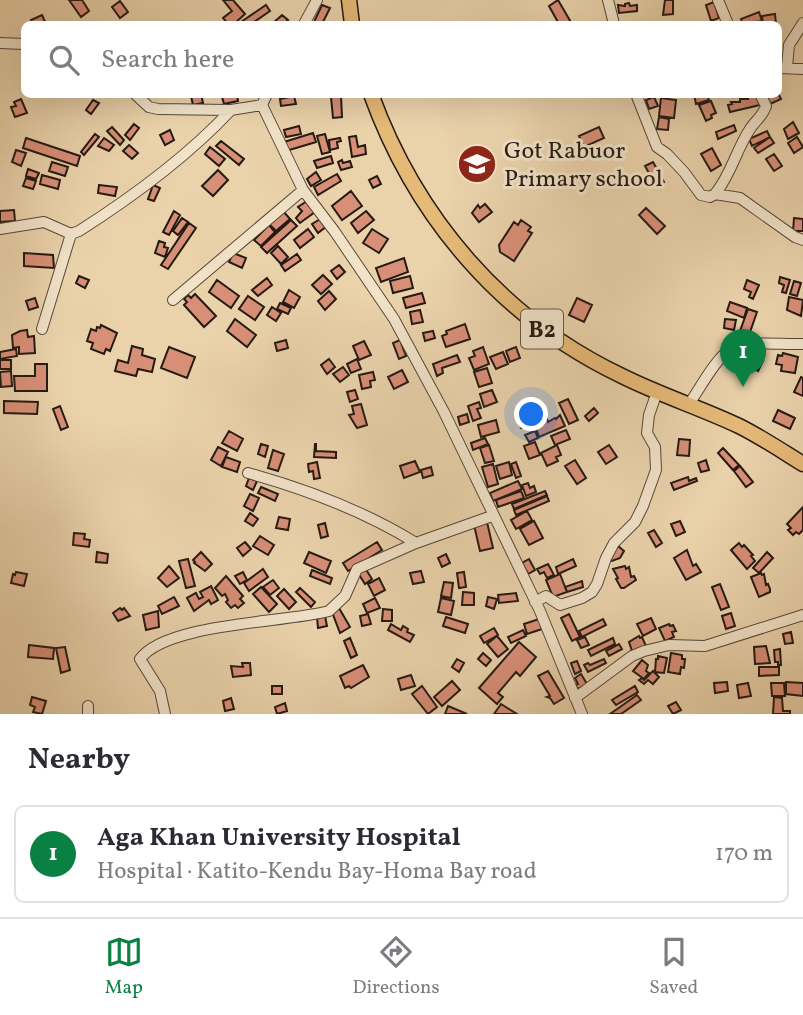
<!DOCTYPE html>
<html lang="en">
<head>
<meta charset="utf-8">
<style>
	body { margin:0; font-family:Vollkorn,serif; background:#f2f2f3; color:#2b2b33 }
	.you { position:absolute; left:532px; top:415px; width:24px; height:24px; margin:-18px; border:5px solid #fff; border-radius:50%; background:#1a73e8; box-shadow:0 0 0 10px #1a73e833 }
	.badge { display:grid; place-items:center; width:46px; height:46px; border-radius:50%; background:#0b8043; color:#fff; font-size:23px; font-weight:700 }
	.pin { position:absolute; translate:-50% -58px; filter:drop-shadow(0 2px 4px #0008) }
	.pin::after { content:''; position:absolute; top:37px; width:24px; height:21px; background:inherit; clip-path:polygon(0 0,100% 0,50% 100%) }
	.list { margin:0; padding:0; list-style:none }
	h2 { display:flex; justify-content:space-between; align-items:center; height:91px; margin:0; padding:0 28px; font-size:30px }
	h2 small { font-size:23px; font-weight:400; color:#7c7c81 }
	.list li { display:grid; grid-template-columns:46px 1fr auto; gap:21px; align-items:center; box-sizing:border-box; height:98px; margin:0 14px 14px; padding:0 14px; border:2px solid #e1e1e2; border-radius:10px }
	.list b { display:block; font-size:26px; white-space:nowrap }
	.list p { margin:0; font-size:23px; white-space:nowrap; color:#7c7c81 }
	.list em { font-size:23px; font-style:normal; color:#7c7c81 }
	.icon { flex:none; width:38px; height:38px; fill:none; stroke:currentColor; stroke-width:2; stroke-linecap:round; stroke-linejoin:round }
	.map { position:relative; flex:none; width:803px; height:714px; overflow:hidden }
	.search { position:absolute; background:#fff; box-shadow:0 7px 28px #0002; left:21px; right:21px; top:21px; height:77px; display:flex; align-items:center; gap:18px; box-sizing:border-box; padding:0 24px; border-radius:10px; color:#7c7c81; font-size:26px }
	.sheet { height:203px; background:#fff }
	nav { display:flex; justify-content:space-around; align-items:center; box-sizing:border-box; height:98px; border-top:2px solid #e1e1e2; background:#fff; font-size:19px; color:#7c7c81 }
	nav a { display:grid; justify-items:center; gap:4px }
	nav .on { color:#0b8043 }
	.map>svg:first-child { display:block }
</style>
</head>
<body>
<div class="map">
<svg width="803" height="714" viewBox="0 0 803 714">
	<rect width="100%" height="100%" fill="#ead2ab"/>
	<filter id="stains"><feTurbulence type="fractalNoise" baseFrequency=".00286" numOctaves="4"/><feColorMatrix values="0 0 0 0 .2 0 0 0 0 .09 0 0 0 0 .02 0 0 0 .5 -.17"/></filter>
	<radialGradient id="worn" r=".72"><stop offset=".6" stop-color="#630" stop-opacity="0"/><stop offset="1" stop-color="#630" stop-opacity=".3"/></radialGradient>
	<!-- building -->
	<path fill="#d88f78" stroke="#251a12" stroke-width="2" d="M69,0H82L89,11L81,17Z
		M223,0H233L245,14L234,24H228L223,18L232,11Z
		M558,0L572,24H559L549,6Z
		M665,0H673V14L663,15Z
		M120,1L128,12L120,18L112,7Z
		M714,2L719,18L711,21L706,5Z
		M629,3L630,6L637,5V11L619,13L618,5L625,6V4Z
		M266,5L270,11L251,24H238Z
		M322,5L330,8L322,24H313Z
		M759,12L762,21L743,24L741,19Z
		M775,14L776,24H763L762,16Z
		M42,15L46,24H33L31,20Z
		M282,15L288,20L283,24H272Z
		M778,93L781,99L768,105L763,94Z
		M201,94L203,103L193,105L191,96Z
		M237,94L238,101L224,104L222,97Z
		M694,94H707L709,100L696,104Z
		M753,94L758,95L760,105L730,112L728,105L732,104L731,102H740V99H748L747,96Z
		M294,96L296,104L281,106L280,99Z
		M341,96L342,117L333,118L331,97Z
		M654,97L658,106L649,109L646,100Z
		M661,98L676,100L674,118L659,116Z
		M21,99L27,113L15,117L11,107L16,106L14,102Z
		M93,100L99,103L91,114L86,110Z
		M711,101L716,113L711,115L712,118L706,121L699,105Z
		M659,117L669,119L668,130L657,129Z
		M793,122L799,133L788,139L784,129Z
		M134,124L139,128L130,140L125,135Z
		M734,125L736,131L718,139L716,132Z
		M299,126L301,134L286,137L284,130Z
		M112,127L124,140L120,145L107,131Z
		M599,127L604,138L584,147L579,136Z
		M170,130L174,140L165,145L160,135Z
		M767,131L770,137L752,146L749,139Z
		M313,133L316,142L286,151L284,142Z
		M95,134L99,137L84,155L81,152Z
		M325,134L330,152L322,154L317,136Z
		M356,136L358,147L365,145L366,154L352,157L349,137Z
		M770,137L774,143L758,153L754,148Z
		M797,137L803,147L794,153L788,143Z
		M26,138L80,156L77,166L23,148Z
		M104,138L114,145L109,151L98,146Z
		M340,138L341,141L337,142L338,148L330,150L329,140Z
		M221,141L244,159L239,165L216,146Z
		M129,145L138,153L132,159L123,151Z
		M210,147L225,159L219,166L205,154Z
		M712,148L721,165L711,171L701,154Z
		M16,150L26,153L21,166L12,162Z
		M774,154L782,166L774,171L766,159Z
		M331,156L333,163L317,168L314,161Z
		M342,160L343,163L350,161L352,167L341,170L338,162Z
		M52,162L68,167L65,176L49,171Z
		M653,162L664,182L656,186L645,166Z
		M28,169L39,173L36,179L26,176Z
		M218,170L228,180L213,196L202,186Z
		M316,172L321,180L311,186L307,179Z
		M337,174L341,181L318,195L314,187Z
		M42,175L60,180L58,189L40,184Z
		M377,176L381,184L373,188L369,180Z
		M26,178L36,181L33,189L23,186Z
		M99,185L117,187L115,196L98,193Z
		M153,185L160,188L154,201L148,199Z
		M351,191L362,206L342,220L332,206Z
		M307,201L315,212L300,223L296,218L302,211L298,207Z
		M485,204L492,212L479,222L472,213L478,205L480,208Z
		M646,208L665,226L657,234L639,215Z
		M14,210L15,221L0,222V211Z
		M174,211L180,215L169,235L163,232Z
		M283,211L290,219L276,231L269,224Z
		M366,211L374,220L358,233L351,223Z
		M182,218L188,222L178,235L173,231Z
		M322,218L327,226L318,233L312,224Z
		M794,218L803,219V231H793Z
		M291,220L297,226L267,253L261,247Z
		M521,220L531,227L528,231L532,233L514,261L500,252L499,245L514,222L518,225Z
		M189,223L196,228L168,269L161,265Z
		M269,225L275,232L261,246L254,240Z
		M308,229L314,237L300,248L294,240Z
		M372,229L388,239L379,253L363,243Z
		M159,241L165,243L164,247L168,248L165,257L155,253Z
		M278,246L288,257L281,264L271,253Z
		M24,253L53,255L54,268L24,266Z
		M233,253L246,258L242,268L229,262Z
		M297,254L301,260L285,271L281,265Z
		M404,258L408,272L381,282L376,268Z
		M339,265L345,272L337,279L331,271Z
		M323,275L332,284L321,294L312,285Z
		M79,276L89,280L85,288L76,283Z
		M410,276L413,288L393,293L390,281Z
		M780,277L790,280L786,293L782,292L784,285L779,283Z
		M267,278L272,285L258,296L252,290Z
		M217,280L239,296L231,308L209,292Z
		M747,280L759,285L753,299L749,297L751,292L744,289Z
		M794,281L801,283L797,296L790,294Z
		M289,290L300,297L294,308L283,302Z
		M329,291L336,299L325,310L318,301Z
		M422,293L425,303L406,308L403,298Z
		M195,294L216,316L204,327L184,305L187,302L184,299L188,295L191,298Z
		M248,296L264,307L255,320L239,309Z
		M789,297L803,300L801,316L787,310Z
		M35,298L38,307L29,310L26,301Z
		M577,298L592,305L584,322L569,315Z
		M730,302L747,308L744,318L727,311Z
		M280,303L291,308L288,314L277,309Z
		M272,307L281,313L276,321L267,315Z
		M748,309L757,312L749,335L740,331Z
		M420,310L423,322L412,324L410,312Z
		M235,319L256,335L247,347L227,331Z
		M725,319L736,320L734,330L724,328Z
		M465,324L470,339L446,347L442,336L447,334L446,331Z
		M101,325L117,333L110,351L106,349L104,354L91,349L93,343L87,341L91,329L96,331L97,327L100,328Z
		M27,330L28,337L34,336L35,353L19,354V347L13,348L12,335L20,331Z
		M433,331L435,338L425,341L423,333Z
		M286,340L288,348L277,351L275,343Z
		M400,340L406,356L399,359L393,343Z
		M364,341L371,355L359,360L353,346Z
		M132,346L143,349L142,355L155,359L152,372L138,369L136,376L115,371L118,360L128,363Z
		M169,347L195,357L187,378L161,368Z
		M483,347L489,364L474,370L469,358L475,356L473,351Z
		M516,347L520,358L510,362L506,351Z
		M16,349L17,356L0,359V352Z
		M503,352L508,364L496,369L490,357Z
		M739,352L748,356L744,365L736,358Z
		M783,353L798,357L795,373L781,371L782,365L776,364L778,355L782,356Z
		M457,355L460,362L442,368L443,373L437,376L433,364Z
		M752,356L763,361L758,371L747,364Z
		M329,359L335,367L327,374L321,365Z
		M357,359L361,369L351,373L347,364Z
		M0,360H11V369H0Z
		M35,364H47V391H15L14,376H35Z
		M343,367L349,375L340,382L333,374Z
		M487,368L492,383L479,387L474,372Z
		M402,370L408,382L394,389L388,377Z
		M11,371L12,386L1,387L0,372Z
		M373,372L375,380L370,381L371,387L362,389L359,375Z
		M801,377L803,378V396L794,392Z
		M355,390L358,399L350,402L347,392Z
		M492,390L497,402L484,407L480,394Z
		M568,399L578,420L569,424L559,403Z
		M4,401L38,402L37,414L4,413Z
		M479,402L481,408L477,409L481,418L473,421L468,406Z
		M361,404L367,425L357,428L349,415L354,414L352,406Z
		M60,406L68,427L61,430L53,409Z
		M529,407L535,423L521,428L516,412Z
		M594,408L598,413L589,421L585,416Z
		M778,410L795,418L790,429L773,421Z
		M467,414L469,422L460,425L458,417Z
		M560,415L565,426L539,437L535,425L547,419L548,422L555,418L556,419Z
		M496,420L499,432L481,437L478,425Z
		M566,430L570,439L555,445L551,436Z
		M229,431L243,439L237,451L222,443Z
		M535,431L538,438L529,442L525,435Z
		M485,438L488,444L473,450L471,443Z
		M679,439L690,440L689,456L677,455Z
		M535,442L540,455L529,459L524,446Z
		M261,444L268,446L265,457L258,454Z
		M315,444H316V451L336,452V458L314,457Z
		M489,445L494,461L485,463L480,448Z
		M557,445L561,455L556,457L558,461L547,466L541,453Z
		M609,445L617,457L606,464L598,452Z
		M218,447L228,452L221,466L211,460Z
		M723,448L739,465L733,470L718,453Z
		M273,450L284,454L278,471L268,468Z
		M226,457L240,462L237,472L222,467Z
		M575,460L586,478L577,484L565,466Z
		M706,460L709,470L701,472L698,463Z
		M415,461L420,472L404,478L400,466Z
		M317,462L320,478L314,479L313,471L309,472L308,464Z
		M509,462L512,475L500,479L496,466Z
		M516,462L521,476L516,478L511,464Z
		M493,464L498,484L488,487L482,467Z
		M740,466L753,482L746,487L734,471Z
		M431,467L433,475L423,478L421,470Z
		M688,477L689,481L696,478L697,481L674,490L671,483Z
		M249,478L257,481L253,490L246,486Z
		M518,481L522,489L493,501L490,493Z
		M528,483L530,488L534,486L536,492L526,496L522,485Z
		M261,487L278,494L275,501L258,493Z
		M521,491L524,498L498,507L496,500Z
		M545,491L547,495L514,509L512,504Z
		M250,494L259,498L253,511L244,506Z
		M547,496L549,501L516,515L514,510Z
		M803,507V530L799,534L796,532L793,535L788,530L791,528L787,524Z
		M527,511L532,520L516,529L511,520Z
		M250,513L258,519L253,526L245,521Z
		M279,517L290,519L288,530L276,528Z
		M534,521L543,538L529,545L520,529Z
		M680,521L685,532L676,536L671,524Z
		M487,522L493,548L480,551L474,525Z
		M325,523L328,536L321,538L318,525Z
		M654,530L662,543L656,547L648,533Z
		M74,533L85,534L84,539L90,540L89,547L73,545Z
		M260,536L274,545L268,555L253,546Z
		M245,542L251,549L243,556L237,548Z
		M377,542L382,550L348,571L343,563Z
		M739,543L742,547L744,545L753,555L751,556L755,561L747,569L731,550Z
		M618,546L624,551L620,558L612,561L609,559Z
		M687,550L693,566L696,564L701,572L686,580L674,558Z
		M97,552L108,554L107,563L96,562Z
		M201,552L212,564L205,571L194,563L195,562L193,560Z
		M309,552L331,561L326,573L304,563Z
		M767,552L773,558L759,573L753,568Z
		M446,554L450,563L442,567L438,558Z
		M188,559L195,586L186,588L179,561Z
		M529,559L535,570L528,574L522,563Z
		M573,559L576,566L558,574L556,567Z
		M548,564L554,575L547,578L544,572L540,574L537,569Z
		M169,566L179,578L167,587L158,578Z
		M625,566L626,569L629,567L631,577L634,576L636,580L624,588H621L616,579L618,578L613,569Z
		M365,568L372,579L365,584L358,573Z
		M263,569L268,577L249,591L244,583Z
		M312,570L332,578L330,584L310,576Z
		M421,571L424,582L413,584L410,573Z
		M16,572L27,574L24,586L11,583L13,574L15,575Z
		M243,572L247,580L240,584L235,576Z
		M464,572L466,587L459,588L457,573Z
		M761,573L762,575L764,574L766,585L768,584L770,589V592L759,597L751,577Z
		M560,574L567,592L553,597L546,580Z
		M226,576L243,596L240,599L244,603L238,608L235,605L231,608L226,602L228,600L225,594L222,596L215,588Z
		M379,578L385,590L374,596L368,584Z
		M273,580L279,588L270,595L263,587Z
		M582,581L583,587L567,592L565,587Z
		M444,582L453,583L451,598L441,596Z
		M720,584L729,607L721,610L712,587Z
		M211,586L218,600L211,604L209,600L194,611L187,598L196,593L199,599L203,597L200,592Z
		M261,587L277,604L269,612L253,594Z
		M300,588L315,602L311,607L296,592Z
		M284,589L296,602L289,609L277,596Z
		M463,592L474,593V605H462Z
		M516,593L518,601L499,603L498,595Z
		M174,597L179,606L162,614L158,606Z
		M488,597L497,599L494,609L486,606Z
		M375,598L380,608L367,613L363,604Z
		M441,598L454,601L451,615L438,612Z
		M120,608L122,610L124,608L130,616L118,621L113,613Z
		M339,608L350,627L340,633L332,612Z
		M383,609L392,610V621H382Z
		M158,611L159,627L146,630L143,615Z
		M731,613L735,626L726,629L722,616Z
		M368,614L371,624L362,626L360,616Z
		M569,614L580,637L572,641L561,618Z
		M325,616L327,626L318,628L317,617Z
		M446,617L468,624L465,633L443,626Z
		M651,618L656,629L643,636L637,624Z
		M539,619L542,629L527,634L524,624Z
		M603,619L606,625L582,637L579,631Z
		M391,624L401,630L403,626L408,629L407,632L414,635L410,642L388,630Z
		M669,624L670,626L673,625L676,631L672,632L674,637L665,641L659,628Z
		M494,628L498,635L484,643L480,636Z
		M523,630L526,636L511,643L508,637Z
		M791,632L793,643L785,644L783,634Z
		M497,636L508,649L498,657L487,644Z
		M639,636L640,638L642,637L646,646L632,651L629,642Z
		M585,637L589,645L581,648L577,640Z
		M350,638L357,655L351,658L344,641Z
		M613,638L615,644L591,656L588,650Z
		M519,642L536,657L520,676L516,672L498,693L503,697L497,704L479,688Z
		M619,644L622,649L609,656L606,651Z
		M29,645L54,648L53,659L28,657Z
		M766,646L770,663L755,664L754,647Z
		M65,647L70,670L61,673L56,648Z
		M780,649L781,665H778V662H775L774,650Z
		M483,653L491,660L486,666L478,659Z
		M671,653L682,655V659H685L684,668L681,667L680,674L668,672Z
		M658,656L667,658L664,673L655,672L656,659H658Z
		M457,659L464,663L459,672L452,667Z
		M604,659L606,663L588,672L584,665L588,663L590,665Z
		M642,660L648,665L646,671L649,673L644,679L633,671Z
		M577,661L581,671L575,674L571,663Z
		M242,663H250L251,675L233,677L231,666L243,667Z
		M363,665L369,677L351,688L349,686L345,688L340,676Z
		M759,667H779V675L759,676Z
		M548,671L564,698L554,704L550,698L547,697L550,696L538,676Z
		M653,671L659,677L653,684L648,680L644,684L639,680L642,678L644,680Z
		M581,674L587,684L578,689L575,685L578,684L575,678Z
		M411,675L415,686L401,690L398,679Z
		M452,681L460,690L442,706L434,697Z
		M727,682L728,691L715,693L714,683Z
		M786,682L803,683V696L786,694Z
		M748,683L751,696L739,698L737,685Z
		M771,683H784L785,696H772Z
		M272,686H282V694H272Z
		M422,686L437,707L428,714L412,694Z
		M635,686L638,692L616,705L612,700Z
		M637,695L641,700L621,714H610Z
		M32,697L46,701L42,714L33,712L35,707L30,705Z
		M774,697L782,698L783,711H790V714H773Z
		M231,698L234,709L225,711L223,701Z
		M676,702L681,710L673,714L668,706Z
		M285,703L287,711L277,714L275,707Z
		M501,704L517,714H494Z
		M448,706L467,714H445Z"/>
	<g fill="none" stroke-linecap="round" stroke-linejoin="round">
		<!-- minor casing -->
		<g stroke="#564838" stroke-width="12">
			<path id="minor" d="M608,0L614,24
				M718,0L728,24
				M304,24L317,0
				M0,43L24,44
				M787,67L789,45L803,23
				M778,68L803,69
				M135,94L149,107L158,109L231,110L262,105L267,94
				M636,94L657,147L667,154L684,172L701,195L710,197L715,194L740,198L795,237L803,240
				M262,105L303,190L335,232L394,319L444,412L540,611L582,714
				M715,194C731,175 736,150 750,129C755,121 763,116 766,106L760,94
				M0,229L44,222L71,234L79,231C134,196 187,157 231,110
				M173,300L303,190
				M42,329L71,234
				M689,404C699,390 717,356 732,348C748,340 785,345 803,344
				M248,473C306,489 364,511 416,543
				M535,602L546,596L560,605L582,598L592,592L597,584L606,558L614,543L635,522L643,506L656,470L655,447L647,433L649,415L657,392
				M575,698L632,656L644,651L669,645L705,646L803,615
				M88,706V714
				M165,714L160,691L140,659C166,623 284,623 329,611L345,596L357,569L416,543L492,516"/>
		</g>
		<!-- highway casing -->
		<g stroke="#251a12" stroke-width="17">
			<path id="highway" d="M349,0L352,24
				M371,94C416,218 502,319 622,376C660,395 701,408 739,426C761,437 782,451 803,464"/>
		</g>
		<!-- minor -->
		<use href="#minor" stroke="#f1e2c8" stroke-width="10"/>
		<!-- highway -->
		<use href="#highway" stroke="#e5b976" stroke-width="14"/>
	</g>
	<!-- icons -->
	<defs>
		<g id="school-disc" transform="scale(2.0125)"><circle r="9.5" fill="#8f2418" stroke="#f1e2c8"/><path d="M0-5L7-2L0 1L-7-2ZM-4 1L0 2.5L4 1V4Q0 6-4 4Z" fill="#fff"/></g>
	</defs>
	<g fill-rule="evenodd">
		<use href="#school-disc" x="477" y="164"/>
	</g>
	<g text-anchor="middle" stroke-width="6" stroke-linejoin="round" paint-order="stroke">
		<!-- shield labels -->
		<rect fill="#f1e2c8" stroke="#625649" stroke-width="2" x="521" y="309.5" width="42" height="39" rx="5"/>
		<g font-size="23" font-weight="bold" fill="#251a12">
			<text x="542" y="337">B2</text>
		</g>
		<!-- poi labels -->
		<g font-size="24" fill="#251a12" stroke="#f1e2c8" text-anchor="start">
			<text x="504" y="158">Got Rabuor<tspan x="504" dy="28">Primary school</tspan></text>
		</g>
	</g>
	<rect width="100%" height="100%" filter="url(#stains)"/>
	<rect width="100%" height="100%" fill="url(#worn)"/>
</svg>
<div class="you"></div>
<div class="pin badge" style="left:743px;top:387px">1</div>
<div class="search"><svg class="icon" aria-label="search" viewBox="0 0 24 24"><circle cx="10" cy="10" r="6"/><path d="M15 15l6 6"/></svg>Search here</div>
</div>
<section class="sheet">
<h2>Nearby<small></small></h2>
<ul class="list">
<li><span class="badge">1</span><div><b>Aga Khan University Hospital</b><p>Hospital · Katito-Kendu Bay-Homa Bay road</p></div><em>170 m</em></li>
</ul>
</section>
<nav>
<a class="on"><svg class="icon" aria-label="map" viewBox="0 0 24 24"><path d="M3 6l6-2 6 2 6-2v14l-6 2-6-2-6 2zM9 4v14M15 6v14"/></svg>Map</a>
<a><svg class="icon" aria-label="directions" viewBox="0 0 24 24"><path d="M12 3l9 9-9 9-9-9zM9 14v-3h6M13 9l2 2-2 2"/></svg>Directions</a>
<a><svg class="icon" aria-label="saved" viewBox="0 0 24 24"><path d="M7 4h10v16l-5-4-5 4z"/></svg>Saved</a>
</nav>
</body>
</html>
